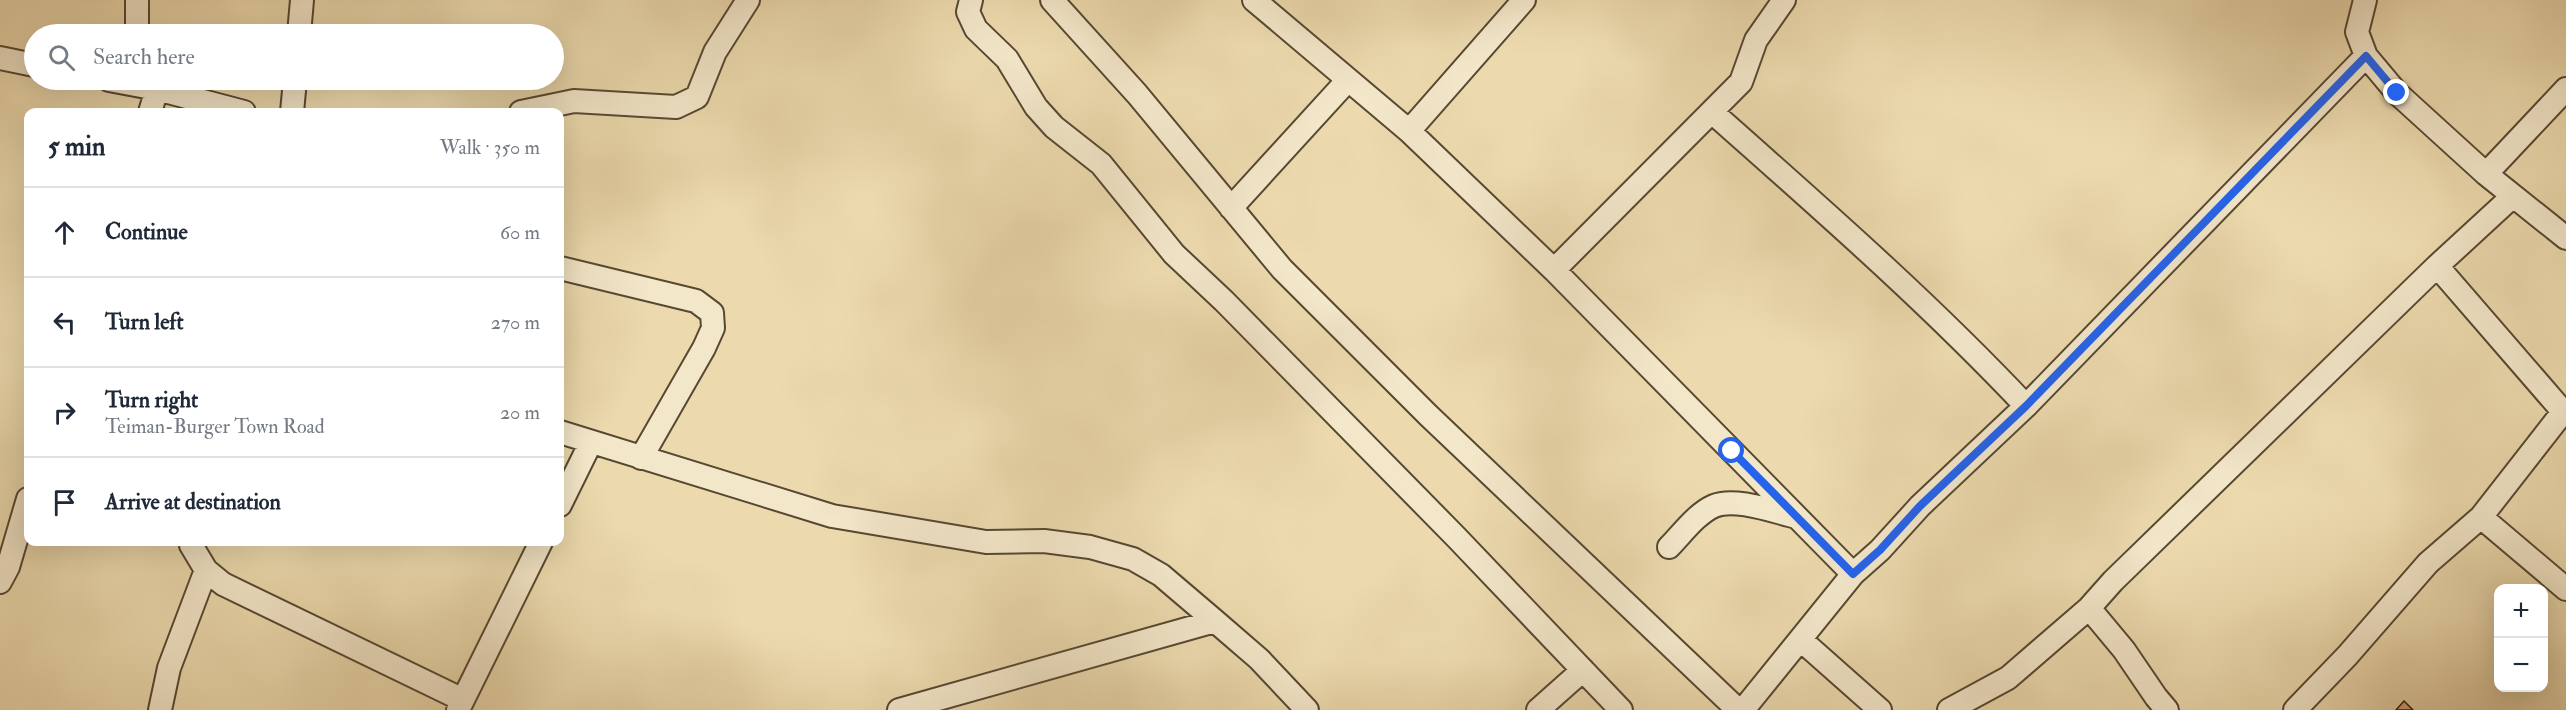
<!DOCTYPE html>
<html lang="en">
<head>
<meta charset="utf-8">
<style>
	body { margin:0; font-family:"IM FELL Double Pica",serif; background:#f2f2f3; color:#1f2937 }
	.controls { position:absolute; right:18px; bottom:18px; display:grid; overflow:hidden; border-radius:12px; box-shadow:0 6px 24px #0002 }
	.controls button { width:54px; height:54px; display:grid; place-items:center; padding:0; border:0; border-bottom:2px solid #e0e1e3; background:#fff; color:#1f2937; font:30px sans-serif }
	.stop { position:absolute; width:18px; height:18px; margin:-14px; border:4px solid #2563eb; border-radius:50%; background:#fff }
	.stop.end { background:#2563eb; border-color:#fff; box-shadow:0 2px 6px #0008 }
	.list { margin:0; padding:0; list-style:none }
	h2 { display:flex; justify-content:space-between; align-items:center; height:78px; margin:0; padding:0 24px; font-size:26px }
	h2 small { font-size:20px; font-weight:400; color:#747a83 }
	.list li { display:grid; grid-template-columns:39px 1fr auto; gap:18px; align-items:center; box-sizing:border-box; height:90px; padding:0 24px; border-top:2px solid #e0e1e3 }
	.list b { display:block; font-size:22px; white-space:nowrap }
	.list p { margin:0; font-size:20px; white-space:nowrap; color:#747a83 }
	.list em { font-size:20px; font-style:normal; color:#747a83 }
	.icon { flex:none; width:33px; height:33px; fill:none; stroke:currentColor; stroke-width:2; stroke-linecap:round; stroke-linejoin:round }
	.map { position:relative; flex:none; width:2566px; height:710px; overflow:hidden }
	.search { position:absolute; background:#fff; box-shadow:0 6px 24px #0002; left:24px; top:24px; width:540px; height:66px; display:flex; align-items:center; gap:15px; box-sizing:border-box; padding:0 21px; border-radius:33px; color:#747a83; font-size:22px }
	.panel { position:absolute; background:#fff; box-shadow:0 6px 24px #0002; left:24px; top:108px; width:540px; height:438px; border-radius:12px }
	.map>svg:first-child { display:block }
</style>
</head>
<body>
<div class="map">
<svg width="2566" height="710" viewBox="0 0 2566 710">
	<rect width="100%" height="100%" fill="#ecdaae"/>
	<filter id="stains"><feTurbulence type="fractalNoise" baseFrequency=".00333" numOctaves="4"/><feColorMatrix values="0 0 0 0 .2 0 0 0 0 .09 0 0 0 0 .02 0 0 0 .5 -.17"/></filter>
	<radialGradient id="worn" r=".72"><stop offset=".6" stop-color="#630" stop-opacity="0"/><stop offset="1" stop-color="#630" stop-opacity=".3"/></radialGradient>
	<!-- building -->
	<path fill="#dc9f7c" stroke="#251708" stroke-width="1.5" d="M2404,701L2413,710H2396Z"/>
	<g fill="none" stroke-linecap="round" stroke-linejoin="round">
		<!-- minor casing -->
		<g stroke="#574832" stroke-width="26">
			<path id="minor" d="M137,0V34
				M971,0L968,12L976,29L1007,59L1036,107L1054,127L1101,164L1174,254L1224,301L1456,537L1621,710
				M1052,0L1137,94L1282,269L1428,415L1738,710
				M1254,0L1409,131L1554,270L1853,574
				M2365,0L2357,32L2366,56L2397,93L2486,174L2566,238
				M299,34L302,0
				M0,58L34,65
				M109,80L157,89L244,112
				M150,112L157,89
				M292,112L295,80
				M521,112L574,101L676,107L697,97L715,52L748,0
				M1712,112C1819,207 1927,301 2026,406
				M1409,131L1524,0
				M2486,174L2566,89
				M1231,208L1347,81
				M2437,266L2566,415
				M560,268L696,301L712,313L713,328L704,348L641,458
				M1554,270L1741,82L1756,40L1784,0
				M560,432L832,516L986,542L1044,541L1090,547L1133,559L1161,575L1215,621L1259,659L1307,710
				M560,505L591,442
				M2481,517L2566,589
				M192,542L191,545L206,570L223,584L463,700
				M1669,547C1682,534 1696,514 1714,506C1735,497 1775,512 1797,517
				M0,582L8,567L28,499
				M1801,640L1880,710
				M160,710L169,668L206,570
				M458,710L541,542
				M899,710L1215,621
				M1538,710L1583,670
				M1743,710L1853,574L1880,550L1920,506L2026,406L2366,56
				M1949,710L2008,678L2089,608
				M2167,710L2156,697L2124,650L2089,608L2113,581L2437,266L2513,196
				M2295,710L2347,656L2428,563L2481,517L2563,412"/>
		</g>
		<!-- minor -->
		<use href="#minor" stroke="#f3e7ca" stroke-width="22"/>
	</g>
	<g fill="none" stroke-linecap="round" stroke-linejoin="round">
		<!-- route -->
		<path stroke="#2563eb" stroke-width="8" d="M1732,451L1853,574L1880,550L1920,506L2026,406L2366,56L2397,93"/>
	</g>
	<rect width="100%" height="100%" filter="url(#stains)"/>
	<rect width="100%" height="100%" fill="url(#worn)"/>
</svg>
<div class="controls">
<button>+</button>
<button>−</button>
</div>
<div class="stop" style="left:1732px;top:451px"></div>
<div class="stop end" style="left:2397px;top:93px"></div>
<div class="search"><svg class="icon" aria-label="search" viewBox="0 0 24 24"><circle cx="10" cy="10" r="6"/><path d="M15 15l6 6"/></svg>Search here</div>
<section class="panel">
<h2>5 min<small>Walk · 350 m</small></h2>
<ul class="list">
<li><svg class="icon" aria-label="ahead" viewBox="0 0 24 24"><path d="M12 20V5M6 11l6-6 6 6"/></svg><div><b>Continue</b></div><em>60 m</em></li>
<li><svg class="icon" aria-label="left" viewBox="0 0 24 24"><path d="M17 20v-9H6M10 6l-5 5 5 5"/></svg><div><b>Turn left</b></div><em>270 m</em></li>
<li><svg class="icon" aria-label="right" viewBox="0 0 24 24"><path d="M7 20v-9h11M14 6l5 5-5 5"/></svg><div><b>Turn right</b><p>Teiman-Burger Town Road</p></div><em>20 m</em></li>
<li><svg class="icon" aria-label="arrive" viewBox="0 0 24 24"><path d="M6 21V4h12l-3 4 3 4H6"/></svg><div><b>Arrive at destination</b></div></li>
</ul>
</section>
</div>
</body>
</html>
